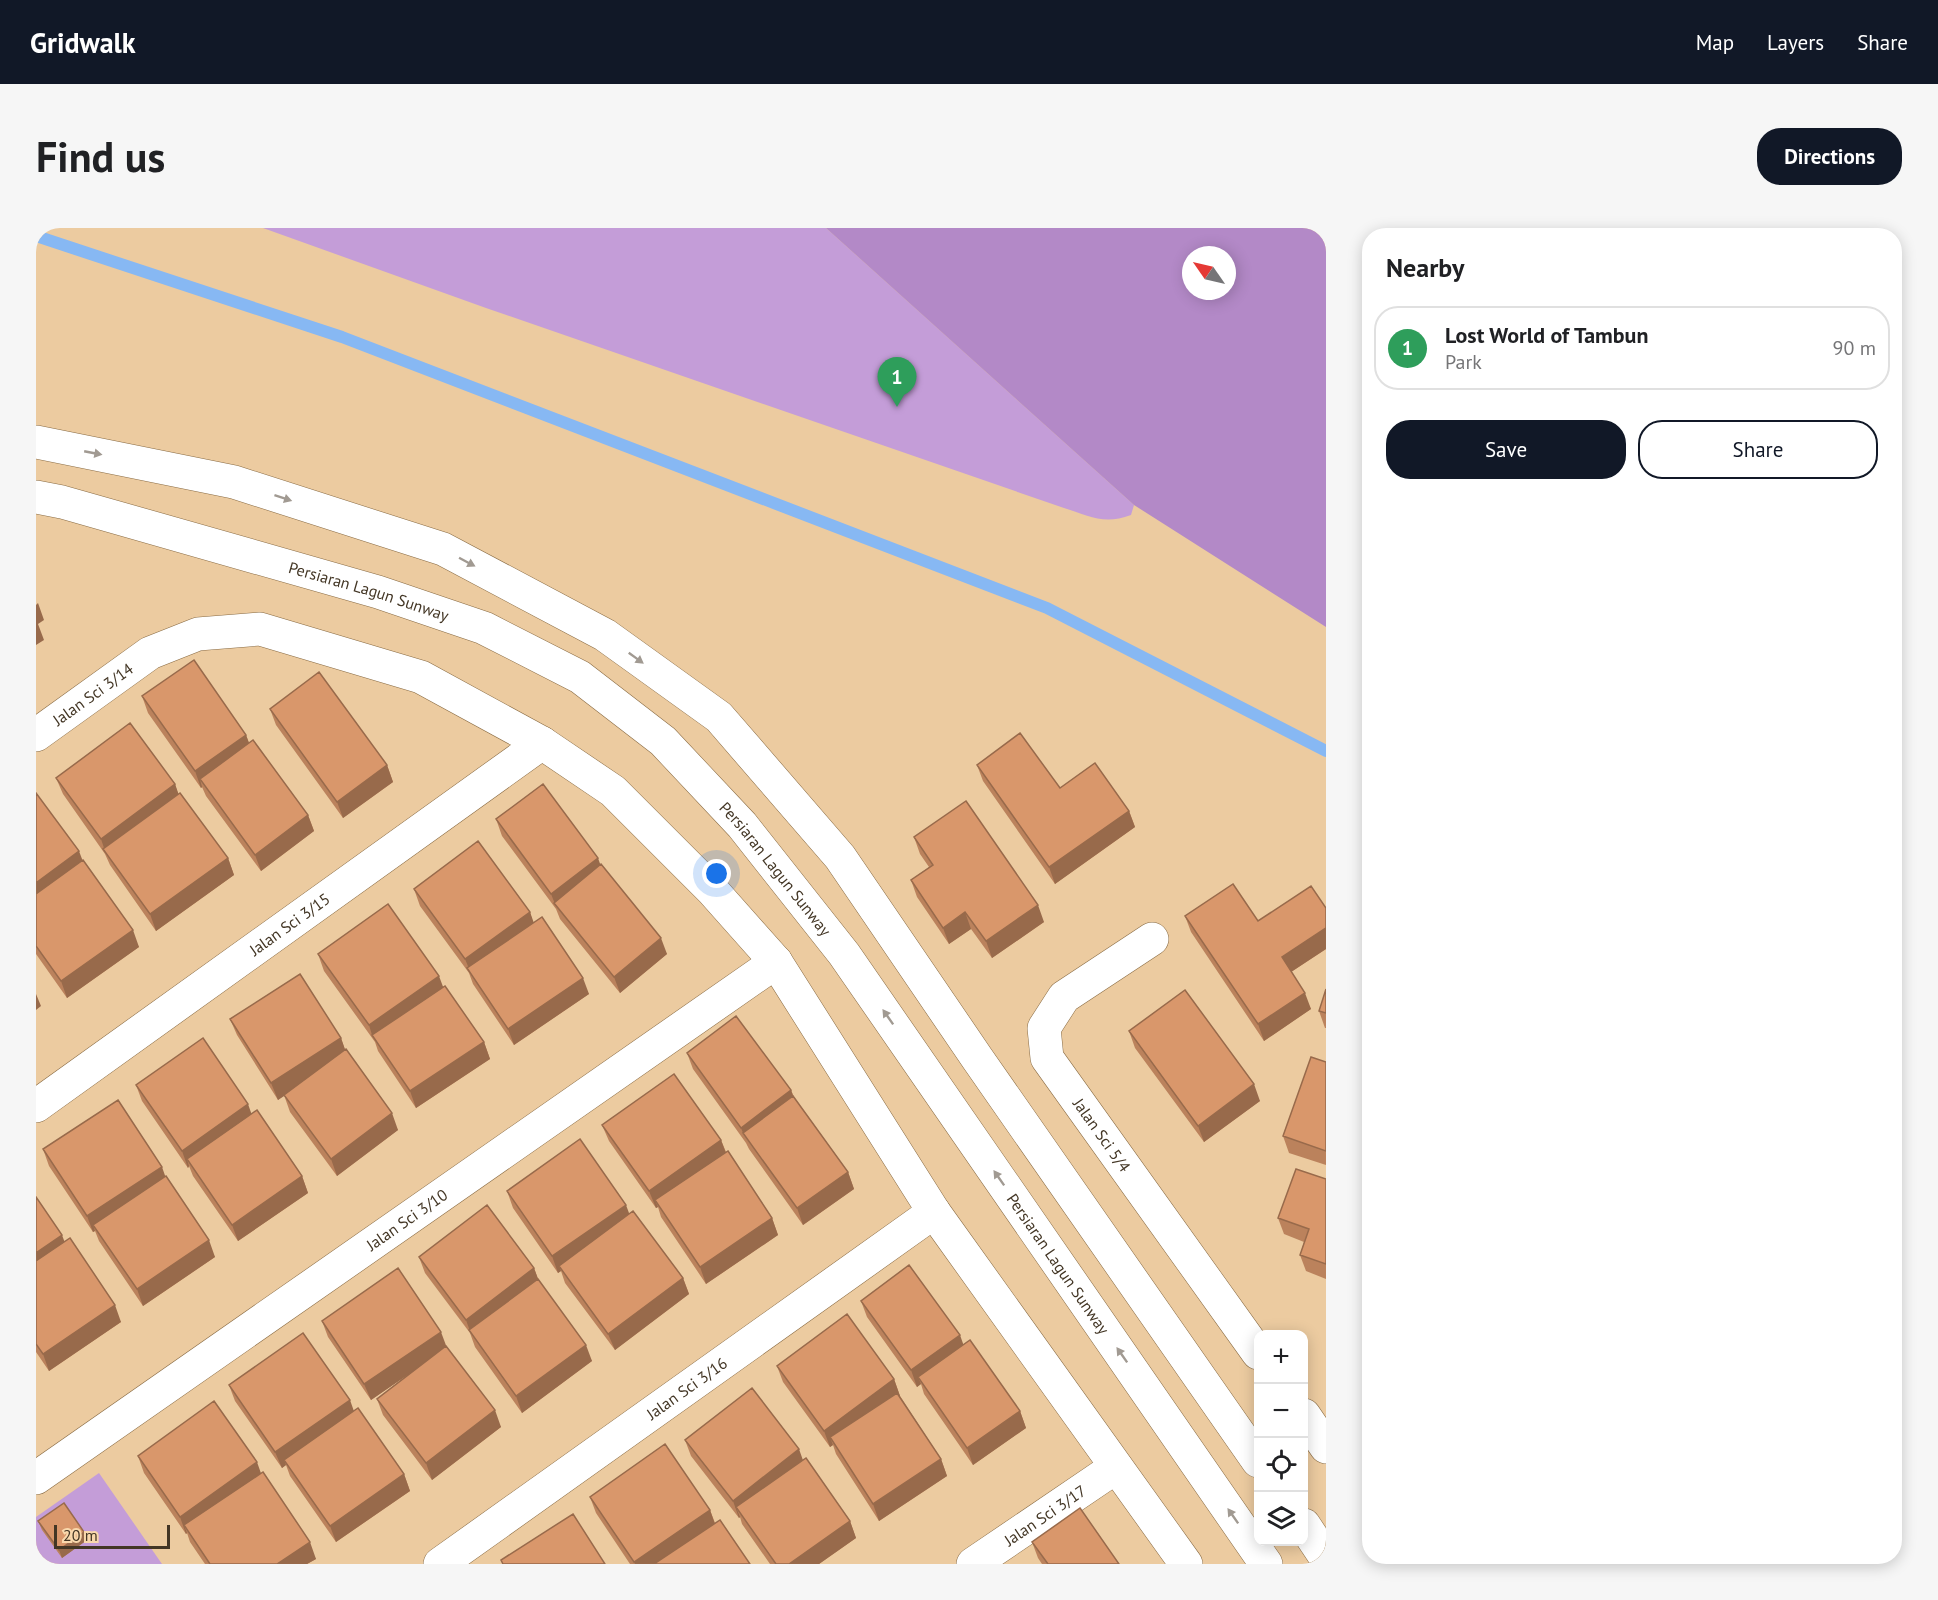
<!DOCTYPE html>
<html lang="en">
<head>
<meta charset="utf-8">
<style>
	body { margin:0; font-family:"PT Sans",sans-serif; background:#f6f6f6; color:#202124 }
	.controls { position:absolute; right:18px; bottom:18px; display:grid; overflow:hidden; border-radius:12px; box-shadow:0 3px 15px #0003 }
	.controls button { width:54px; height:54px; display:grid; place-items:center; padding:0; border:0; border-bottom:2px solid #e0e0e0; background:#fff; color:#202124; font:30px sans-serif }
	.compass { position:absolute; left:1146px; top:18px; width:54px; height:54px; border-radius:50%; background:#fff; box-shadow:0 3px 15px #0003; rotate:304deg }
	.scale { position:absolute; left:18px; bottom:15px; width:116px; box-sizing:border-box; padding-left:6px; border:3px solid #433625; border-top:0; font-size:16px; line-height:21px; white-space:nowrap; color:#433625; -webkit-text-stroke:4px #f9d8ac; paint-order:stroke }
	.you { position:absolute; left:681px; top:646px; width:21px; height:21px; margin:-15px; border:4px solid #fff; border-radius:50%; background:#1a73e8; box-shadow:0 0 0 9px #1a73e833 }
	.badge { display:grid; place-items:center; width:39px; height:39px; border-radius:50%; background:#111827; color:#fff; font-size:20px; font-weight:700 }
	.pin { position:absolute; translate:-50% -50px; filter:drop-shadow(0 2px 3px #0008) }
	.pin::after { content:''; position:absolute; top:32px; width:21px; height:18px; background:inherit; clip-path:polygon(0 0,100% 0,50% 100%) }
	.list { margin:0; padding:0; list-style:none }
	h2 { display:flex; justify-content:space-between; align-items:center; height:78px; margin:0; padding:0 24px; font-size:26px }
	h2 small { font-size:20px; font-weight:400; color:#757577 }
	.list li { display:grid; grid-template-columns:39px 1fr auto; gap:18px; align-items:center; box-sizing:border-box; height:84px; margin:0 12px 12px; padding:0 12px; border:2px solid #e0e0e0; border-radius:24px }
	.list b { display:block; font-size:22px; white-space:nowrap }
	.list p { margin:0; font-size:20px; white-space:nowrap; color:#757577 }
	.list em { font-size:20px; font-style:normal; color:#757577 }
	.actions { display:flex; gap:12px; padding:18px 24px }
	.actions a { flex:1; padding:14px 0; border:2px solid #111827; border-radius:24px; text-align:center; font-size:21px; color:#111827 }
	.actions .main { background:#111827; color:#fff }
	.icon { flex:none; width:33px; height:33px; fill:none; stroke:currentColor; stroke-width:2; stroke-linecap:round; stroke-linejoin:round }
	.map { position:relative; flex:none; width:1290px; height:1336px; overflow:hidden; border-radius:24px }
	header { display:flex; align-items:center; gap:36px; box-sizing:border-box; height:84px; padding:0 30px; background:#111827; color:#fff }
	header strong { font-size:28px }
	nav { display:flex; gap:33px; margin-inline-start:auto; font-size:21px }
	.intro { display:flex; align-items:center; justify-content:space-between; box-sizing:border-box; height:144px; padding:0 36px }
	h1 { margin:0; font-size:42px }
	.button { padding:15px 27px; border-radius:24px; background:#111827; color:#fff; font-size:21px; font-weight:700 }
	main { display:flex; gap:36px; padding:0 36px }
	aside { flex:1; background:#fff; border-radius:24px; box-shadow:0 3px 15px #0003 }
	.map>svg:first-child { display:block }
</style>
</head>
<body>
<header>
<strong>Gridwalk</strong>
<nav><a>Map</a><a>Layers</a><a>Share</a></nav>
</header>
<div class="intro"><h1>Find us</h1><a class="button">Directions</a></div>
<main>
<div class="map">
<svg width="1290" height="1336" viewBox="0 0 1290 1336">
	<rect width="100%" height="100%" fill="#eccba0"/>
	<!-- green -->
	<path fill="#c49dd8" d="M227,0H790L1098,277L1095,287C1068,297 1053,288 1028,280L450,80Z
		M63,1245L126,1336H0V1289Z"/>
	<!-- forest -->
	<path fill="#b389c7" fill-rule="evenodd" d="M790,0H1290V399L1098,277ZM1155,27H1191V63H1155Z"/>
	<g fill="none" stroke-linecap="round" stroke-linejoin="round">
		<!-- stream -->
		<path stroke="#87b8f3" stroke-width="12" d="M0,8L306,109L1011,380L1290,523"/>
		<!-- minor casing -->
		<g stroke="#896b43" stroke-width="34">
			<g id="minor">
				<path id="s1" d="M0,507L114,425L162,406L224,401L385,449L506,515L577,563L676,662L740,734L898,984L1150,1336"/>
				<path id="s2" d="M1116,711L1028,769L1008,800L1011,830L1222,1125"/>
				<path id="s3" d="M0,878L506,515"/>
				<path d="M1268,1187L1290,1219"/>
				<path id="s4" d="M0,1250L740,734"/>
				<path id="s5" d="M404,1336L898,984"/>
				<path id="s6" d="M937,1336L1080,1239"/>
			</g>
		</g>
		<!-- secondary casing -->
		<g stroke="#896b43" stroke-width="34">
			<g id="secondary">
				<path d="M0,214L198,254L407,321L569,407L683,489L804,629L941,830L1222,1233"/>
				<path id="s7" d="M0,269L26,274L342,364L448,400L544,449L627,513L706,597L808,726L1230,1336"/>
				<path d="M1268,1297L1290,1330"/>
			</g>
		</g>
		<!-- minor -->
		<use href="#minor" stroke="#fff" stroke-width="33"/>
		<!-- secondary -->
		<use href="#secondary" stroke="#fff" stroke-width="33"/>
	</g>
	<!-- wall -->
	<path fill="#bb825c" d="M106,468L210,507L213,515L272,587L278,603L225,643L170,568L166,559L165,560L112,485Z
		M234,481L351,537L357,554L307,590L240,497Z
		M941,537L1024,560L1093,583L1099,599L1019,656L947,553Z
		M20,550L139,556L142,566L192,630L198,647L120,703L74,637L69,626L27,566Z
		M0,565L47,633L103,719L31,770L0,726Z
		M460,591L564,636L631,726L584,765L524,691L520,681L466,608Z
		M878,609L1008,694L956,730L935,701L913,716L881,669L875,652L893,639L884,626Z
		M378,661L494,684L497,695L553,766L478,817L437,756L433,745L384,678Z
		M1290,680V721L1255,744L1275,781L1228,813L1155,704L1149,688L1222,693Z
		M282,726L407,759L448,814L454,831L380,880L342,823L339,814L288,743Z
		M1290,761V800H1289L1283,783Z
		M194,791L305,810L309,822L362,902L301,948L254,884L248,867L242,872L201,807Z
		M1093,803L1224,873L1168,914L1099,820Z
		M651,825L755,862L758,869L812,944L818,961L767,997L713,921L710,915L657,841Z
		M1290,834V937L1253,925L1247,908Z
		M100,857L215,886L266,948L272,965L202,1013L157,948L153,938L152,940L106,873Z
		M566,897L685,912L690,924L736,990L742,1007L670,1056L625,989L622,979L620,980L573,913Z
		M7,921L129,948L179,1029L107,1078L63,1013L59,1003L57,1004L13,938Z
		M1290,951V1051L1270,1043L1264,1027L1268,1014L1248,1006L1242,990Z
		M471,963L593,986L647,1050L653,1066L579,1122L529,1055L525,1043L522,1045L477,980Z
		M0,969L28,1014L85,1094L13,1143L0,1124Z
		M383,1029L498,1040L502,1051L556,1133L486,1185L439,1119L434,1105L389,1045Z
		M825,1073L927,1117L984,1183L990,1200L937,1237L888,1166L885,1156L881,1159L831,1089Z
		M286,1093L411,1120L465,1199L396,1252L347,1187L341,1171L371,1147L335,1172L292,1109Z
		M741,1138L858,1151L864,1168L905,1231L911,1248L843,1293L800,1226L797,1217L794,1219L747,1154Z
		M193,1157L318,1183L368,1246L374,1263L300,1314L254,1248L250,1237L246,1240L199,1173Z
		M649,1212L767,1232L814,1293L820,1310L783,1336H734L706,1296L704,1289L703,1290L655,1228Z
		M102,1228L225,1246L280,1331L271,1336H169L154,1314L151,1305L150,1306L108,1245Z
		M554,1269L674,1282L679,1295L714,1336H594L560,1285Z
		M2,1293L51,1312L26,1330L6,1302Z
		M996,1314L1083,1336H1006L1002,1330Z"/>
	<!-- shaded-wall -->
	<path fill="#986a4b" d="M2,375L8,392L2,396L8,412L0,417V377Z
		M210,507L216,523L164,551L166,559L165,560L159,543Z
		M351,537L357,554L307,590L301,574Z
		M139,556L145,573L69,623L65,611Z
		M1093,583L1099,599L1019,656L1013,639Z
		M272,587L278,603L225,643L219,627Z
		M43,623L49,639L0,677V655Z
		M192,630L198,647L120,703L114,686Z
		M562,630L568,647L519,676L515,666Z
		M1002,677L1008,694L956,730L950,713Z
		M494,684L500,701L434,743L429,731Z
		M929,684L935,701L913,716L907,700Z
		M1290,700V721L1252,746L1246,729Z
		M97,702L103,719L31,770L25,753Z
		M625,710L631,726L584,765L578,749Z
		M403,748L409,764L336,807L333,797Z
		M547,750L553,766L478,817L472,801Z
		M1269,765L1275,781L1228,813L1222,796Z
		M0,766L5,778L0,782Z
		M305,810L311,827L242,872L235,855Z
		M448,814L454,831L380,880L374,863Z
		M1218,856L1224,873L1168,914L1162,898Z
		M755,862L761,879L707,905L705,900Z
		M212,876L218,893L151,931L153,938L152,940L146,923Z
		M356,885L362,902L301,948L295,931Z
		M685,912L691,928L619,972L622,979L620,980L613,963Z
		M126,939L132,956L57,997L59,1003L57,1004L51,988Z
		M812,944L818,961L767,997L761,980Z
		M266,948L272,965L202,1013L196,997Z
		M590,977L596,993L523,1038L525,1043L522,1045L516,1028Z
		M736,990L742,1007L670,1056L664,1039Z
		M26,1007L32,1023L0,1046V1025Z
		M173,1012L179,1029L107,1078L101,1061Z
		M498,1040L504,1056L435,1106L430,1092Z
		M647,1050L653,1066L579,1122L572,1106Z
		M79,1077L85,1094L13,1143L7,1126Z
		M405,1104L411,1120L335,1172L328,1156Z
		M924,1107L930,1124L882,1149L885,1156L881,1159L875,1142Z
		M550,1117L556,1133L486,1185L480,1168Z
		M858,1151L864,1168L798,1216L794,1209L797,1217L794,1219L788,1203Z
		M314,1172L320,1189L248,1232L250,1237L246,1240L239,1224Z
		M459,1182L465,1199L396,1252L390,1235Z
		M984,1183L990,1200L937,1237L931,1220Z
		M763,1221L769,1238L700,1279L704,1289L703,1290L697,1273Z
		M905,1231L911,1248L843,1293L837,1276Z
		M221,1234L227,1251L148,1297L151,1305L150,1306L144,1289Z
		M368,1246L374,1263L300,1314L294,1298Z
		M674,1282L680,1299L626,1336H599L598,1334Z
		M814,1293L820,1310L783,1336H753Z
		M48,1304L51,1312L26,1330L23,1322Z
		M274,1314L280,1331L271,1336H241Z"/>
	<!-- building -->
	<path fill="#d9976b" stroke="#986a4b" stroke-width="1.5" d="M158,432L210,507L159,543L106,468Z
		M283,444L351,537L301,574L234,481Z
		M94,495L139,556L65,611L20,550Z
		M984,505L1024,560L1059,535L1093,583L1013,639L941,537Z
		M217,512L272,587L219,627L164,551Z
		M507,556L562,630L515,666L460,591Z
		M0,565L43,623L0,655Z
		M144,565L192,630L114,686L67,621Z
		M930,573L1002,677L950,713L929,684L907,700L875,652L897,637L878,609Z
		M442,613L494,684L429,731L378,661Z
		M47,632L97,702L25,753L0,718V666Z
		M565,636L625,710L578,749L518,675Z
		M1197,656L1222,693L1275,658L1290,680V700L1246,729L1269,765L1222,796L1149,688Z
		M352,676L403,748L333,797L282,726Z
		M506,689L547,750L472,801L431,740Z
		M264,746L305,810L235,855L194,791Z
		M409,758L448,814L374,863L336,807Z
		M1290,761V785L1283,783Z
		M1149,762L1218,856L1162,898L1093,803Z
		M700,788L755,862L705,900L651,825Z
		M167,810L212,876L146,923L100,857Z
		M310,821L356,885L295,931L248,867Z
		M1275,829L1290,834V923L1247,908Z
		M638,846L685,912L613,963L566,897Z
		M757,868L812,944L761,980L707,905Z
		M82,872L126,939L51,988L7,921Z
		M221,882L266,948L196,997L151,931Z
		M544,911L590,977L516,1028L471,963Z
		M692,923L736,990L664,1039L619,972Z
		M1260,941L1290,951V1036L1264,1027L1273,1001L1242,990Z
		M130,948L173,1012L101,1061L57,997Z
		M0,969L26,1007L0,1025Z
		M451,977L498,1040L430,1092L383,1029Z
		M597,983L647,1050L572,1106L523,1038Z
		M34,1010L79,1077L7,1126L0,1116V1033Z
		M873,1037L924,1107L875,1142L825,1073Z
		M362,1040L405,1104L328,1156L286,1093Z
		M502,1051L550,1117L480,1168L433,1102Z
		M811,1086L858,1151L788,1203L741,1138Z
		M267,1105L314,1172L239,1224L193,1157Z
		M934,1112L984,1183L931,1220L882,1149Z
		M410,1118L459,1182L390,1235L341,1171Z
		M716,1160L763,1221L697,1273L649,1212Z
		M861,1165L905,1231L837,1276L794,1209Z
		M178,1173L221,1234L144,1289L102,1228Z
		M322,1180L368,1246L294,1298L248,1232Z
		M629,1216L674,1282L598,1334L554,1269Z
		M770,1230L814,1293L753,1336H740L700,1279Z
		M227,1244L274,1314L241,1336H174L148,1297Z
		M28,1275L48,1304L23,1322L2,1293Z
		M1044,1280L1083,1336H1012L996,1314Z
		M537,1286L569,1336H467L465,1332Z
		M684,1292L714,1336H618Z"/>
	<!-- one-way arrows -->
	<defs><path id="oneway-solid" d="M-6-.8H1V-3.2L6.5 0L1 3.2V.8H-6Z" transform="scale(1.5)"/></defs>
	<g fill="#a19a92">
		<use href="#oneway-solid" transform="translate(57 225) rotate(11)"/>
		<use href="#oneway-solid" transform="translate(247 270) rotate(18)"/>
		<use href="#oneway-solid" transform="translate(431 334) rotate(28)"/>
		<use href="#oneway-solid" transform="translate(600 430) rotate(36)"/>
		<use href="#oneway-solid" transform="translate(852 789) rotate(-125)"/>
		<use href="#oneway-solid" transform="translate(963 950) rotate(-125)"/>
		<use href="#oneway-solid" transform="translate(1086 1127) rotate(-125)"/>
		<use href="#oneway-solid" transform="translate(1197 1288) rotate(-125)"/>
	</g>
	<g text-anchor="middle" stroke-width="4.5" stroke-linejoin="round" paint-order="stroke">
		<!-- street labels -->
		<g font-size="16" fill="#433625" stroke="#f9d8ac">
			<text dy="6" stroke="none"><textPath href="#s7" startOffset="346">Persiaran Lagun Sunway</textPath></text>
			<text dy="6" stroke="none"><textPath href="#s1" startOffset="70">Jalan Sci 3/14</textPath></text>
			<text dy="6" stroke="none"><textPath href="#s7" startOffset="850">Persiaran Lagun Sunway</textPath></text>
			<text dy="6" stroke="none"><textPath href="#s3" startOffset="312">Jalan Sci 3/15</textPath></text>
			<text dy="6" stroke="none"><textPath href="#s2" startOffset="267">Jalan Sci 5/4</textPath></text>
			<text dy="6" stroke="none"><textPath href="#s4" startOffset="452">Jalan Sci 3/10</textPath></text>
			<text dy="6" stroke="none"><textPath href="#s7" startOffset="1336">Persiaran Lagun Sunway</textPath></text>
			<text dy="6" stroke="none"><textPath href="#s5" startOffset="303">Jalan Sci 3/16</textPath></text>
			<text dy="6" stroke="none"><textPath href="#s6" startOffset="87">Jalan Sci 3/17</textPath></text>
		</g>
	</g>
</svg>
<div class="controls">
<button>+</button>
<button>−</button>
<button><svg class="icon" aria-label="locate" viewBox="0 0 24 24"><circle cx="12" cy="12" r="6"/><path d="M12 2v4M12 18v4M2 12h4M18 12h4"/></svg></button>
<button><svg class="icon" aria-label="layers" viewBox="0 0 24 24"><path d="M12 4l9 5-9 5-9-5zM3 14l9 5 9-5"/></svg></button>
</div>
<svg class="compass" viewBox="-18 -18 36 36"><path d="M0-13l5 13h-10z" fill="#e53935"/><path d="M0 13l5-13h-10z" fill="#757577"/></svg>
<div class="scale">20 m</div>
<div class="you"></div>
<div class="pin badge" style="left:861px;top:179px;background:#2e9e5b">1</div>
</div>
<aside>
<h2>Nearby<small></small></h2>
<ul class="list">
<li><span class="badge" style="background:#2e9e5b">1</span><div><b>Lost World of Tambun</b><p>Park</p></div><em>90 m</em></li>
</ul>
<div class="actions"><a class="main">Save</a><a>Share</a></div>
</aside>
</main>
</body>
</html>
